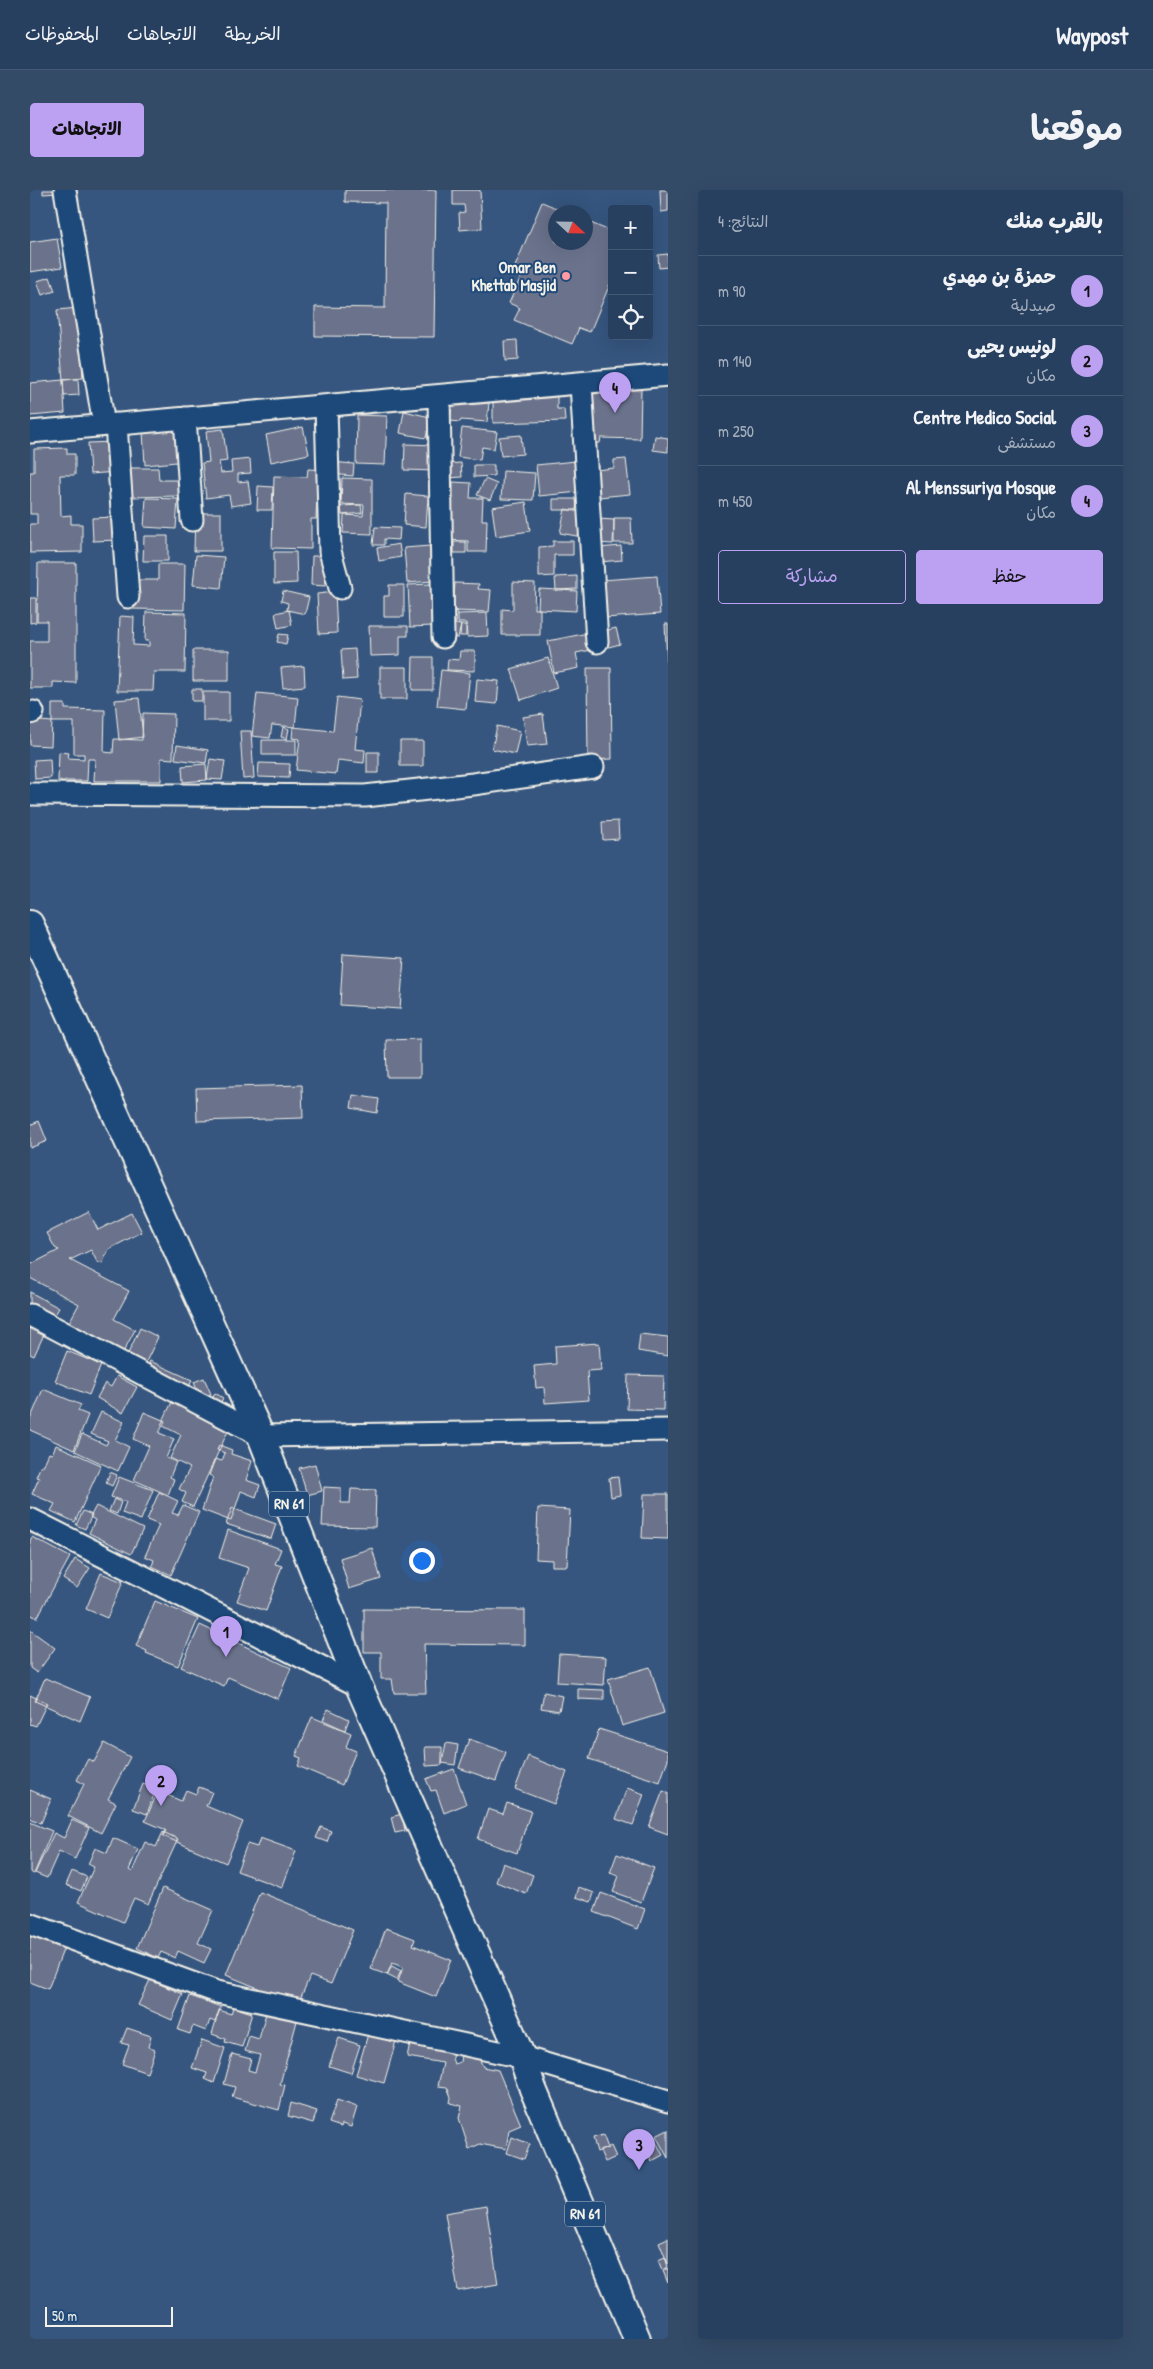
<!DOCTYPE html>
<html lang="ar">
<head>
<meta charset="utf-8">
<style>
	body { margin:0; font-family:"Patrick Hand","Playpen Sans Arabic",sans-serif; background:#344b68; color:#f1f3f6; direction:rtl }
	.controls { position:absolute; right:15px; top:15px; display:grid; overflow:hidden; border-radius:5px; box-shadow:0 5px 20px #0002 }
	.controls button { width:45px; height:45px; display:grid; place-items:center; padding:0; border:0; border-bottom:1px solid #445974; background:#28405f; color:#f1f3f6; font:25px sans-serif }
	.compass { position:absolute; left:518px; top:15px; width:45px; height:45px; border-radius:50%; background:#28405f; box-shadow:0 5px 20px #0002; rotate:112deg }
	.scale { position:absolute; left:15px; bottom:12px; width:128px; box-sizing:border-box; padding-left:5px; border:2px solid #f4f1e8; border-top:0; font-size:14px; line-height:18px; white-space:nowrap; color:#f4f1e8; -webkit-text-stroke:4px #1f4a7a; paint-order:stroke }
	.you { position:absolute; left:391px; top:1370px; width:18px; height:18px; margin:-12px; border:4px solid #fff; border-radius:50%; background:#1a73e8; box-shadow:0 0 0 8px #1a73e833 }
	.badge { display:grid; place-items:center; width:32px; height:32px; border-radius:50%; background:#bca0f2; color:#111; font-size:16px; font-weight:700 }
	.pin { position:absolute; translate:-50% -41px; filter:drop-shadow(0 1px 2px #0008) }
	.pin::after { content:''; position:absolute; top:26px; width:18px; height:15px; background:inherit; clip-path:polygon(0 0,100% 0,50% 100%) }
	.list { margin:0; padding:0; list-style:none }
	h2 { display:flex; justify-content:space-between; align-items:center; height:65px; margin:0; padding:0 20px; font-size:21px }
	h2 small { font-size:16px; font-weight:400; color:#a5afbd }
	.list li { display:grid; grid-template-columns:32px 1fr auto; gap:15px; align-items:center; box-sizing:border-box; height:70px; padding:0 20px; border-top:1px solid #445974 }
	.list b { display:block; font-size:19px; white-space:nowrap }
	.list p { margin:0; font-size:16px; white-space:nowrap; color:#a5afbd }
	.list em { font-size:16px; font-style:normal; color:#a5afbd }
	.actions { display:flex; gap:10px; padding:15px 20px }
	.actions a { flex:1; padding:11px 0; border:1px solid #bca0f2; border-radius:5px; text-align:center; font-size:18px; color:#bca0f2 }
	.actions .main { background:#bca0f2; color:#111 }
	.icon { flex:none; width:28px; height:28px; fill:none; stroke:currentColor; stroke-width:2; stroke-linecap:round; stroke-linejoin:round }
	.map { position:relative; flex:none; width:638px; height:2149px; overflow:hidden; direction:ltr; border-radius:5px }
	header { display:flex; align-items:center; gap:30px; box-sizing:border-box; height:70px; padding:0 25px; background:#28405f; border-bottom:1px solid #445974 }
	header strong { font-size:24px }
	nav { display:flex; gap:28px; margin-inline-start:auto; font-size:18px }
	.intro { display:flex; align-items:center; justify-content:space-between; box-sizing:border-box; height:120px; padding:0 30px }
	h1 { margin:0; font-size:35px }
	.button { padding:12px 22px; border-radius:5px; background:#bca0f2; color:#111; font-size:18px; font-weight:700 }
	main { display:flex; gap:30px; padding:0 30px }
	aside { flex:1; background:#28405f; border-radius:5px; box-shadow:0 5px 20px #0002 }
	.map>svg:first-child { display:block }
</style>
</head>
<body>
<header>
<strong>Waypost</strong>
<nav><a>الخريطة</a><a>الاتجاهات</a><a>المحفوظات</a></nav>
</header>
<div class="intro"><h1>موقعنا</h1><a class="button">الاتجاهات</a></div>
<main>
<aside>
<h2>بالقرب منك<small>النتائج: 4</small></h2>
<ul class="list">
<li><span class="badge">1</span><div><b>حمزة بن مهدي</b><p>صيدلية</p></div><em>90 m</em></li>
<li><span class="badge">2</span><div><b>لونيس يحيى</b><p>مكان</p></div><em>140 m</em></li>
<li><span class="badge">3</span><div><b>Centre Medico Social</b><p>مستشفى</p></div><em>250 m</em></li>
<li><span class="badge">4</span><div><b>Al Menssuriya Mosque</b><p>مكان</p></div><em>450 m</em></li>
</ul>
<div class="actions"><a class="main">حفظ</a><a>مشاركة</a></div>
</aside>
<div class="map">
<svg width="638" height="2149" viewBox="0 0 638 2149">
	<rect width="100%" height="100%" fill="#36567f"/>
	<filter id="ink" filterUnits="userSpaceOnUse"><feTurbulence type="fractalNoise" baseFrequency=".02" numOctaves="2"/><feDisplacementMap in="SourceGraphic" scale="10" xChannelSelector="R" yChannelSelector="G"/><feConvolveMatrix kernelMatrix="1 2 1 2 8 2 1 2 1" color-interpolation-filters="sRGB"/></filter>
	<g filter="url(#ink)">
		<!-- building -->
		<path fill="#6b728c" stroke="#f4f1e8" d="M13,0H28V3L13,4Z
			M315,0H406L404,147L285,146V117L355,118L356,13L315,12Z
			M423,0H450L452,38L430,40L429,23L435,22L434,15H423Z
			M630,0H638V21L631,22Z
			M512,12L536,22H526V52H556V31L582,42V89L560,142L549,138L542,154L484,130L490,118L479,113L493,82L484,79Z
			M27,48L32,77L0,82V52Z
			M638,64V77L629,78L628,65Z
			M20,87L25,101L12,105L7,91Z
			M48,118L53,188L33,190L27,120Z
			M487,150L488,170L475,171L474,151Z
			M48,189L49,205L34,206L33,190Z
			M33,190L35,223L0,226V193Z
			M560,198L611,199L610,249L571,248L570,253H559Z
			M527,204V219H534L535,231L463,233V206Z
			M423,210L459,213L457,232L431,230L430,232L420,231Z
			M374,221L400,227L396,248L370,243Z
			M327,225L357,226L355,275L326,274Z
			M154,237L157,271L115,275L113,241Z
			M273,237L279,264L241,272L236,245Z
			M432,238L467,242L464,259L452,257L450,270L428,267Z
			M193,239L197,271L189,272L191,283L202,282L201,271L220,269L221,283L208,284V292L218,291L221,313L201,316L199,305L176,308L172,273L179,272L176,241Z
			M491,245L493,264L471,266L469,247Z
			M625,246L638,248V262L623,260Z
			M85,252L87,282L60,284L58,253Z
			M375,254L407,255L406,281L374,280Z
			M37,258V264H45V285H30L31,326L41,325V334H52V362L0,363V334H7V324H0V282H4V259Z
			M596,269L600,304L569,307L566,280L584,278V270Z
			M546,271L549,302L509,306L506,275Z
			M301,272L324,274L323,286L299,284Z
			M431,273L432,287L418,288L417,274Z
			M444,275H464V286L444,287Z
			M100,278H128L129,290H149V306L101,307Z
			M278,279L297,280V303H287L286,329H281V359L242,358L244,286L277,287Z
			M473,281L505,283L503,310L471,309Z
			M312,288L342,289V344L313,343L314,325L333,326L334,315L311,314Z
			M455,289L467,294L460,310L447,305Z
			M423,292L441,293L440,308H453L452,330H457L456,362H438V351L415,350L414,309H423Z
			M228,296L243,297L242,320H227Z
			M376,304L398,306L396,337L374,335Z
			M116,308L148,309L146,339L114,337Z
			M523,309H547L546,320H523Z
			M496,312L500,341L466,346L462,317Z
			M331,315L332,323L312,325L311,316Z
			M535,319L556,323L552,347L530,343Z
			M165,323H191V361H164Z
			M86,327L88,350L63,351L62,328Z
			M584,328H601L602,353H584Z
			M569,329L584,330L583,354L567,353Z
			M345,337L370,338L369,350L354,349V355H343Z
			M114,346H138V371H113Z
			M523,351H543V365H524V386L509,387V357L523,356Z
			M424,352H436V363H424Z
			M369,354L371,367L349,371L347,358Z
			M400,356L403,391L377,393L374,358Z
			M591,356L592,370L569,372L568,358Z
			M244,362H266L267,393L244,394Z
			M166,365L194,367L191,398L163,395Z
			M282,366H296L295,396L281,395Z
			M8,373H46V493L23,492V498H0V451H17V431H7Z
			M128,374H155L154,420L102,419V390H128Z
			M547,386V399L526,400L525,387Z
			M627,386L630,424L575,428L572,390Z
			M483,392L505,393L504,419H510V445H472V419L483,420Z
			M425,393L449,394L448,399L461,400L459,422L423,421Z
			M401,394L403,436L380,437L378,395Z
			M413,394L423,395L422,421H427L426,433H418Z
			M359,395H374V427H354V406H359Z
			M509,399L547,401L546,421L508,419Z
			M253,401L279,407L275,424L257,420L258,413L251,411Z
			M305,402L307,443L289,444L287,404Z
			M0,408H6V432L0,433Z
			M259,420L262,435L248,438L245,423Z
			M116,422L156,423L155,482H124L123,501H87L90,426L104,427L103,455L119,456V451H115Z
			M457,423L458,446L437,447L436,433H428V424Z
			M419,433L431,435L428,448L416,446Z
			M635,434H638V474H637Z
			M431,435H436V446H430Z
			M339,436H378V446H370V465L340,466Z
			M586,438L590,454L575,458L571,442Z
			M558,443L561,460L546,463L549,478L524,483L518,451Z
			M249,444L258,445L256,454L247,452Z
			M325,459L327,489L313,490L311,460Z
			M163,460H199V491H163Z
			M430,461H445V481L417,480L418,469L429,470Z
			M383,467H403V500H382Z
			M518,468L527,498L491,510L481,479Z
			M274,476L275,496L253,498L251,478Z
			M350,477H377V509H350Z
			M557,478H581L582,569L558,570Z
			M411,480L440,483L436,519L407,516Z
			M447,489L469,491L467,514L445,512Z
			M162,499H172V511H162Z
			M173,502H199V531H173Z
			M227,503L268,507L265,537L242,535L240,548L222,546Z
			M307,507L330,510L325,559L335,560L334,573L308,570L306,584L266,580L270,549L262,548L263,537L303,541Z
			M109,508L113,547L89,550L85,510Z
			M22,514H35V519L75,520L74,562L83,563L84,549L112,550L113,523L144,524L143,569L131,568V591H64L65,569H58L57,591H28L29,562L39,563L38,568L54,569V564H44V532H22Z
			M513,524L517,554L497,556L493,527Z
			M0,530L22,532L21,556L0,555Z
			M467,536L490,541L485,564L462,559Z
			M253,537L259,539L257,549L251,547Z
			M210,541H221L224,588L213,589Z
			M232,550H266V565H232Z
			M370,551H393V576H370Z
			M147,555L178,560L176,573L145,569Z
			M337,562H349V583H337Z
			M20,569L21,588L5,589L4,570Z
			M180,569L195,571L192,590L177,589Z
			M229,573L260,574L259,588L228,587Z
			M176,574L177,590L153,592L152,576Z
			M588,631L589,649L573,650L572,632Z
			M313,764L374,768L370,819L310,815Z
			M390,849V887H357L356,850Z
			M272,895L273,928L167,931L166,898Z
			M323,905L349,909L347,923L321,918Z
			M9,931L17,951L0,958V935Z
			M59,1022L68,1040L102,1023L112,1042L79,1059L72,1074L67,1072L61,1060L40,1070L99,1101L84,1129L105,1140L90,1168L35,1140L49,1114L0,1088V1075L29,1060L25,1058L17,1043Z
			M0,1102L29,1118L20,1133L0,1121Z
			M0,1136L15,1142L4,1166L0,1164Z
			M110,1138L128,1147L113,1178L95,1170Z
			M610,1144L638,1147V1166L608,1161Z
			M569,1153L571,1180L557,1181L559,1210L515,1213L514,1197L506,1198L504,1176L526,1174L525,1156Z
			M37,1161L71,1175L59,1205L25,1191Z
			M120,1171L162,1190L157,1202L115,1183Z
			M598,1185L634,1186L633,1220L597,1219Z
			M87,1186L107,1197L93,1223L67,1208L75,1193L81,1197Z
			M174,1188L181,1204L170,1208L164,1192Z
			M13,1199L51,1215L48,1221L58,1225L44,1260L0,1240V1230Z
			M185,1203L193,1208L188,1218L180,1213Z
			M142,1212L181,1230L180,1232L198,1241L163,1317L152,1312L156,1303L149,1299L160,1278L140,1268L151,1245L131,1235Z
			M71,1222L94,1232L85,1250L99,1257L88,1281L45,1261L52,1244L76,1255L78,1251L61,1244Z
			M114,1222L135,1231L129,1243L144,1249L136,1268L146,1272L140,1287L144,1289L138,1305L104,1290L119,1256L103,1249Z
			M26,1255L71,1275L45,1332L21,1321L25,1314L2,1304L9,1288L6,1287L11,1275L13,1276L19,1263L22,1264Z
			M189,1255L202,1260L201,1264L222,1271L216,1290L230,1295L226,1307L211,1301L201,1331L172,1320L183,1287L179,1285L185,1269L192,1271L195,1263L187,1260Z
			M285,1274L292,1301L277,1305L269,1278Z
			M80,1282L87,1285L82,1296L76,1293Z
			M89,1287L123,1300L111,1330L92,1323L96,1312L81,1307Z
			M588,1287L590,1305L581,1307L579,1288Z
			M294,1297L311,1298V1313H320L321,1299L346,1300L345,1337L292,1336Z
			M129,1302L148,1311L142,1323L148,1325L153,1315L169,1322L141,1385L122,1376L124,1370L115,1366L129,1335L117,1330Z
			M614,1304H638V1349L612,1348Z
			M84,1309L91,1312L87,1324L79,1321Z
			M66,1316L113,1339L101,1364L59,1343L65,1330L60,1327Z
			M202,1318L246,1334L241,1349L196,1334Z
			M508,1318L540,1320L537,1376H522V1370L506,1369Z
			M53,1321L62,1325L55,1339L46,1335Z
			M198,1340L251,1359L245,1374L252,1376L236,1421L207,1411L219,1378L189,1368Z
			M2,1347L40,1367L7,1428L0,1424V1351Z
			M342,1358L351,1389L319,1399L310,1368Z
			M45,1369L60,1378L47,1398L33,1389Z
			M71,1383L93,1392L77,1428L56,1419Z
			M125,1411L168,1429L148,1476L116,1463L117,1461L106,1456Z
			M334,1419L495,1420V1455L394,1454L396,1503H364L362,1489H351V1462H334Z
			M170,1435L261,1478L248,1509L198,1487L194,1496L151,1477Z
			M0,1440L25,1458L7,1483L0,1478Z
			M529,1464L576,1467L574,1495L527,1492Z
			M620,1477L634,1523L592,1536L578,1489Z
			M15,1488L60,1507L50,1531L5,1511Z
			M548,1499L574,1500V1510L548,1509Z
			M514,1502L532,1506L529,1521L511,1518Z
			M0,1505L17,1513L6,1536L0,1534Z
			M298,1519L319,1529L315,1540L293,1530Z
			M282,1527L321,1543L316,1557L326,1561L312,1595L268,1576L271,1568L266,1566Z
			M569,1539L638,1561V1569L630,1592L559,1569Z
			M439,1549L476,1562L466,1591L429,1578Z
			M74,1553L100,1567L78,1609L86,1613L71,1643L38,1626L54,1594L47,1590L58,1569L64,1572Z
			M416,1553L428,1555L425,1575L412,1573Z
			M395,1557H412V1575L396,1576Z
			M498,1566L537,1582L524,1614L485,1599Z
			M424,1579L436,1614L414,1623L406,1600L401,1601L396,1589Z
			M113,1594L126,1599L117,1624L103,1619Z
			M169,1597L182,1602L176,1616L213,1632L196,1673L133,1646L136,1640L115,1631L128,1601L151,1611L156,1600L166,1604Z
			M597,1598L614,1604L603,1635L586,1629Z
			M0,1600L21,1609L11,1633L0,1628Z
			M633,1601L638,1603V1644L619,1637Z
			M477,1613L501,1621L487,1663L448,1649L458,1619L473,1624Z
			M372,1624L375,1641L365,1643L361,1627Z
			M42,1630L59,1638L45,1669L29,1661L17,1688L5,1683L24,1643L34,1648Z
			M0,1632L22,1641L4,1684L0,1682Z
			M291,1637L301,1641L297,1652L286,1648Z
			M133,1642L148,1649L118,1714L104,1708L93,1732L48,1712L64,1677L58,1674L65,1658L77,1663L83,1648L108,1659L99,1680L102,1682L115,1652L126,1657Z
			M230,1648L266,1661L252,1698L207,1681L217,1654L227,1657Z
			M587,1664L624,1678L611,1712L583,1702L589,1686L580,1683Z
			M473,1673L503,1685L496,1704L466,1692Z
			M42,1681L57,1687L51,1701L36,1695Z
			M549,1697L564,1703L561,1712L546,1707Z
			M133,1698L183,1720L168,1753L181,1759L174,1773L148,1761L145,1768L131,1762L128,1768L107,1758Z
			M230,1702L323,1740L301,1794L280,1786L268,1814L196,1785Z
			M571,1703L615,1719L608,1739L564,1722Z
			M356,1738L385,1749L383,1755L421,1770L406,1807L368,1792L373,1777L362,1773L357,1785L341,1779Z
			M0,1742L35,1755L18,1799L0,1792Z
			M362,1776L371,1781L367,1790L357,1785Z
			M120,1790L153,1804L142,1830L108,1815Z
			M160,1806L191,1817L185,1832L180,1830L176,1841L163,1836L160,1844L148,1840Z
			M203,1817L222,1823L212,1857L195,1852L196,1849L182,1844L189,1820L201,1824Z
			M236,1823L267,1831L250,1894L255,1895L249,1920L202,1907L205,1897L194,1894L202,1864L221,1869L218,1880L225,1882L230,1865L215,1861L219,1846L229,1849Z
			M97,1838L121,1846L118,1857L125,1860L117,1883L92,1874L99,1855L91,1853Z
			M338,1844L366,1851L354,1893L326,1885Z
			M309,1848L330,1855L321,1883L299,1876Z
			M172,1850L195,1858L184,1893L175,1889L177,1883L162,1878Z
			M380,1853L424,1855L422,1868L424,1874L430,1872L432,1857L445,1859L453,1877L468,1880L491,1935L479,1940L476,1959L450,1954L439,1959L429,1928L432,1916L420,1913L421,1907L417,1897L408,1896L413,1873L377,1867Z
			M307,1910L327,1917L321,1937L312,1934L311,1937L299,1933Z
			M261,1913L287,1921L283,1933L258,1926Z
			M638,1940V1968L626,1946Z
			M573,1945L578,1958L567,1962L563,1948Z
			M482,1947L500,1954L494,1969L477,1963Z
			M624,1948L633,1965L622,1971L613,1954Z
			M581,1956L586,1967L575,1972L570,1961Z
			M456,2016L468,2094L428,2101L415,2023Z
			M638,2048V2074L629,2052Z
			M635,2067L638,2077L632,2080L628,2070Z
			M638,2078V2093L633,2081Z"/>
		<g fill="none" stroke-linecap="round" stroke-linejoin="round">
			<!-- minor casing -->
			<g stroke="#f4f1e8" stroke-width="25">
				<path id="minor" d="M35,0L74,235
					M551,194L567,452
					M409,206L413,447
					M296,216L300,361L310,398
					M155,228L162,330
					M86,234L98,407
					M0,242L638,185
					M0,523L3,522
					M0,604L335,606L443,594L563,577
					M0,1125L231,1246L638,1240
					M0,1329L329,1496
					M0,1734L187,1802L492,1867L638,1911"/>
			</g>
			<!-- major casing -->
			<g stroke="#f4f1e8" stroke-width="30">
				<path id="major" d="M0,734L231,1246L329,1496L492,1867L503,1899L607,2149"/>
			</g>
			<!-- minor -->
			<use href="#minor" stroke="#1f4a7a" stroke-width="21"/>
			<!-- major -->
			<use href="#major" stroke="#1f4a7a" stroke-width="26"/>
		</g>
	</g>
	<!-- markers -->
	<circle fill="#ff9aa2" stroke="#1f4a7a" stroke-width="2" cx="536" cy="86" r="5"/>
	<g text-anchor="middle" stroke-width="4" stroke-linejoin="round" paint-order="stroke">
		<!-- shield labels -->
		<g fill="#1f4a7a" stroke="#b4bfc7" stroke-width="1">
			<rect x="239" y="1301.5" width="40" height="25" rx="4"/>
			<rect x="535" y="2011.5" width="40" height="25" rx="4"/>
		</g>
		<g font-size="15" font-weight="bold" fill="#f4f1e8">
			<text x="259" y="1319">RN 61</text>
			<text x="555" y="2029">RN 61</text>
		</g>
		<!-- poi labels -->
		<g font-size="16" font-weight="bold" fill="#f4f1e8" stroke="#1f4a7a" text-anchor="end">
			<text x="526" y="83">Omar Ben<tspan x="526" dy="18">Khettab Masjid</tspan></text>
		</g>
	</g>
</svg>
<div class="controls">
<button>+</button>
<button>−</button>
<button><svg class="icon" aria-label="locate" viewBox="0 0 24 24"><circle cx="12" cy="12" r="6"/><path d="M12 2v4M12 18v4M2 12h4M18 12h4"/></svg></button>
</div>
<svg class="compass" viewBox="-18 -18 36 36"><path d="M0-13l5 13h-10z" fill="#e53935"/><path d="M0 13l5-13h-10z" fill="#a5afbd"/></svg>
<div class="scale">50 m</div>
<div class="you"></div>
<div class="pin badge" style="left:196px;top:1467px">1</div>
<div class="pin badge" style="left:131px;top:1616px">2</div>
<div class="pin badge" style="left:609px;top:1980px">3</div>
<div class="pin badge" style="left:585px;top:223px">4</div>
</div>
</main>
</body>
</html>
